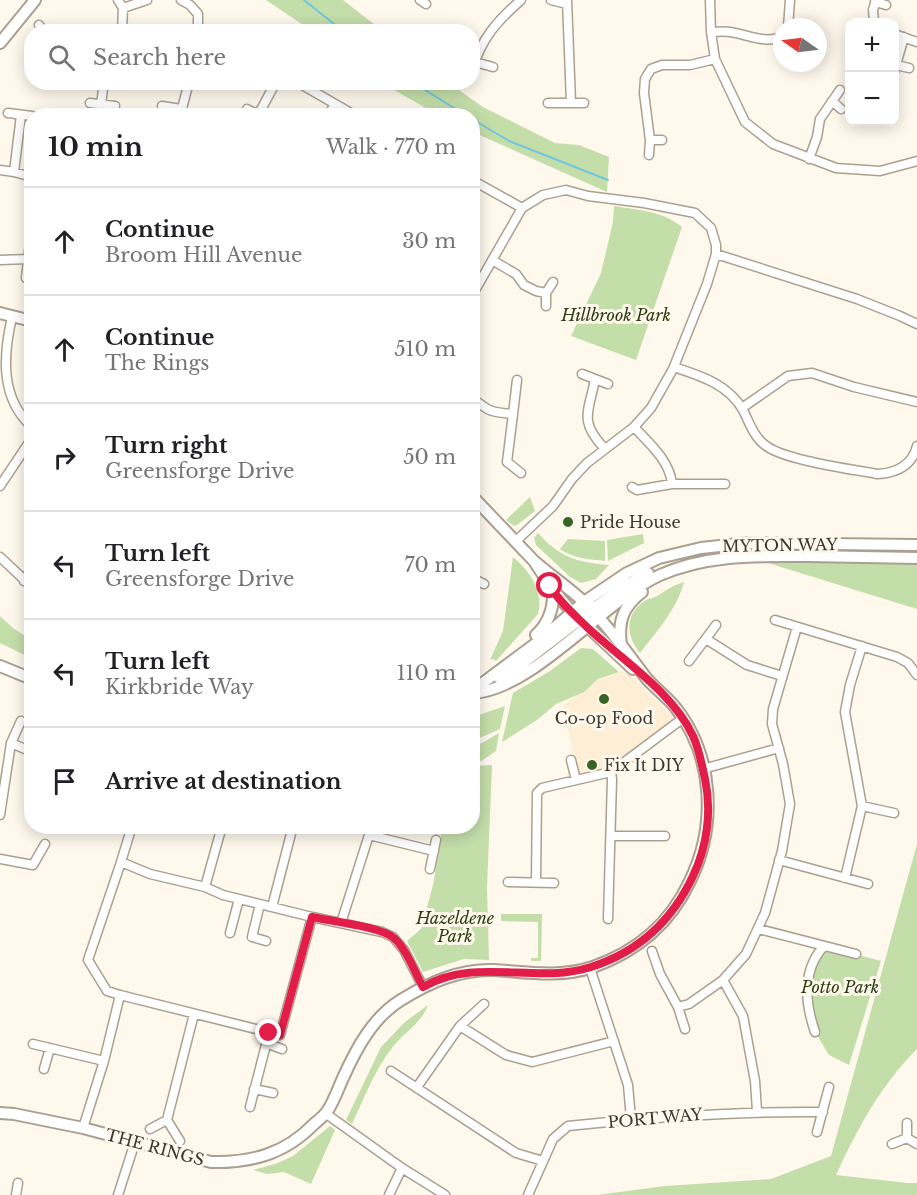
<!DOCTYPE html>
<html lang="en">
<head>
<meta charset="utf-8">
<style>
	body { margin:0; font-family:"Libre Baskerville",serif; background:#f6f6f6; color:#202124 }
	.controls { position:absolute; right:18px; top:18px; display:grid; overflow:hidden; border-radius:12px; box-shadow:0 3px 15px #0003 }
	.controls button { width:54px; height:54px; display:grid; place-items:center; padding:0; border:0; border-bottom:2px solid #e0e0e0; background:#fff; color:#202124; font:30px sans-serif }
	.compass { position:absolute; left:773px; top:18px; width:54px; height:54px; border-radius:50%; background:#fff; box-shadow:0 3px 15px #0003; rotate:284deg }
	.stop { position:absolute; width:18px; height:18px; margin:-14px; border:4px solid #e11d48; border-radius:50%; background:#fff }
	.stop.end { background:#e11d48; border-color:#fff; box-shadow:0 2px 6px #0008 }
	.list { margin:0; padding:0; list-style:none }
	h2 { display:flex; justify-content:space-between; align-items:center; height:78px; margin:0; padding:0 24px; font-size:26px }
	h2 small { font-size:20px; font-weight:400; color:#757577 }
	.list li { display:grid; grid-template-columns:39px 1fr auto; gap:18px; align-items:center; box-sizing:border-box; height:108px; padding:0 24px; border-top:2px solid #e0e0e0 }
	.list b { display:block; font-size:22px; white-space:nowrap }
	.list p { margin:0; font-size:20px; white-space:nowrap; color:#757577 }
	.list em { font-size:20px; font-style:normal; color:#757577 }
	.icon { flex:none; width:33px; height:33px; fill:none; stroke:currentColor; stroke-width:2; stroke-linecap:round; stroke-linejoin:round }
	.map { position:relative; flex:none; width:917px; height:1195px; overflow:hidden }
	.search { position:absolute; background:#fff; box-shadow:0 3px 15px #0003; left:24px; top:24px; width:456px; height:66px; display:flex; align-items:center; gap:15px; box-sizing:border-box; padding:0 21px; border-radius:24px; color:#757577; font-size:22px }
	.panel { position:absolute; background:#fff; box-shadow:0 3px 15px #0003; left:24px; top:108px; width:456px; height:726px; border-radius:24px }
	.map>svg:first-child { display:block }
</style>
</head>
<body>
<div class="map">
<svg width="917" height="1195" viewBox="0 0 917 1195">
	<rect width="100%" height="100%" fill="#fff8ed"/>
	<!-- built -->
	<path fill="#feeed6" d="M625,670L676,720L608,770L578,775L563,705L598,680Z"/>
	<!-- green -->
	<path fill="#c4dea9" d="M266,0H343L383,31H312Z
		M382,83H449L483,107L555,143L579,145L609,157L607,192L473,132L472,116L438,115Z
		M614,206C638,210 663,211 682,227L636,360L571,336L601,273L613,222Z
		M530,497L535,511L517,525L514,526L506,520Z
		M538,533C561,558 576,562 609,565L596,579L581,583L570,577L536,545L534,538Z
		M643,534L644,543L608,561L607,540Z
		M568,539L605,541V561C589,559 574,559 560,549Z
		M513,557C530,571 544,592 538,614L496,661L493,659L490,660L503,631Z
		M751,560L917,562V609L768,563Z
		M684,582C677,609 657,631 640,653C625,635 625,613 646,600C650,598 655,598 659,595C668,589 674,585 684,582Z
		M0,616L13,628L31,640V658L0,643Z
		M581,648L593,649L619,672L598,679L584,692L556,704L537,720L502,742L513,693L550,671Z
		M505,706L500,729L473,741V717Z
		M499,733L496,751L481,761L473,762V745L482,743Z
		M492,765L487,888L489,960L464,959L423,972L407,941L421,929L433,885L441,840V827L472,826L473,766Z
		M917,844V1049C881,1085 857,1129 836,1175L908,1183H917V1195H597L665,1186L771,1179L831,1156Z
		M501,914H542L541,961H531V958H538V922L501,921Z
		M824,946L881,961L849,1065L829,1055L815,1032L808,980Z
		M428,1005C422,1023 403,1033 392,1048C374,1071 364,1099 352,1124L346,1120L381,1047L405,1022Z
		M330,1126L335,1130L311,1184L284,1172L267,1174L253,1170L275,1164L293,1156Z"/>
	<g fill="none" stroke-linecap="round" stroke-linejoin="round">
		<!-- stream -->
		<path stroke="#72c6df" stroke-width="2" d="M304,0L344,32
			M412,82L467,116
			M472,119L509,141L608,180"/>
		<!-- minor casing -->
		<g stroke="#aba090" stroke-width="11">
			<path id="minor" d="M118,0L123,8L122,32
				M181,0L190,5L198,14V32
				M420,0L426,4
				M551,0L567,4
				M710,0L711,32L715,59L745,122L773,144L836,168L880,171L917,161
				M875,2L886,5
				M123,8L147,0
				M874,22L873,10L876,0
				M39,25L44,32
				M788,27L790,0
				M711,32C717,32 724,31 730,32C746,34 767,45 782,36
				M894,34L917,42
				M475,62L493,67
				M896,65L909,68
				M472,70C482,38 496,22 521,0
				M894,72L904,37
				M297,82L356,116
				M832,101L841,109
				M90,103L115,106
				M548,103H571L567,0
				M571,103H584
				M101,104L104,82
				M162,106L181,109
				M247,109L260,116
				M8,113L32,116
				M258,115L276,82
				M180,116L189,82
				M328,116L335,104
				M650,140H662
				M649,155L650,140L644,93L645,79L651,69L662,65H690L715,59
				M809,159L817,137L820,119L840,90
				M0,170L14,172L32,177
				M14,172L21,115
				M472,180L522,208
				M716,254L857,299L900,316L917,324
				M0,260L28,259
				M492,260L516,274L524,285L536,291L546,293L553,282
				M26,278L30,243
				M472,300L474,292L522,208L543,195L566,190L588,196L644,203L695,213L711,228L716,245V254L707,284L673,369L651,408L634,427L587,463L572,479L553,506L516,541
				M546,306V293
				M12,317C3,356 0,398 32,427
				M674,367C701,376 728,384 743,410C749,422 754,437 765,445C783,460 851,469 877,474C896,473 912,466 917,446
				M582,374L608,384
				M595,380C588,413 579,422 605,449
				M472,398C490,412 490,412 513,414L517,380
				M742,408L788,376L812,373L854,387L917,402
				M513,414L507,462L521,473
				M634,427C649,443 670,461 672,484
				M0,486L32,438
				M632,487L637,490L672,484H725
				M0,557L32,587
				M472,578L484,584
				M24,581L32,568
				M775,620L897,657L908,663L917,675
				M706,639L747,665L782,676
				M689,661L716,625
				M11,743L32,752
				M571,760L576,780
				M703,769L779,748
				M862,806L894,813
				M0,815L11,743L21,721
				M369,835L434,851
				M611,836H665
				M0,859L33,865L45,844
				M779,860L868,884
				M121,862L132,826
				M430,869L436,840
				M845,878L862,806L845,712L850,685L862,646
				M508,882L554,883
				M536,882L537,793L542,788L611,772L682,719
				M205,887L222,826
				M260,904L252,937L266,941
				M272,907L293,826
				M608,919L612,779L611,772
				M341,923L369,835V826
				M759,929L856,954
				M230,933L239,899
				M652,951L660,974L678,1007L689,1004L723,980L746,954L765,913L782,851L790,804L783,764L772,724L773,709L797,627
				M590,968L628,1085L631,1119
				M723,980L743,1016L755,1081L757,1111
				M120,995L280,1035L312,917
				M678,1007L685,1029
				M460,1026L506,1055L532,1062L614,1041
				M815,1032C805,1003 802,970 824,946
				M266,1043L282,1049
				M33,1044L104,1061
				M44,1069L50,1048
				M391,1071L516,1153L543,1161
				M417,1087L460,1026L484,1004
				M254,1089L273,1093
				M250,1107L269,1033
				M325,1113L402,1168L445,1195
				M907,1123V1138
				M83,1128L104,1061L120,995L107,991L88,960L121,862L150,874L205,887L223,895L312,917L382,932L393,937L404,950L423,987
				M150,1129L167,1120
				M817,1132L829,1087
				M180,1141L167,1120L194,1014
				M892,1144L907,1138L917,1144
				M16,1195L18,1183
				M118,1195L135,1142
				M389,1195L402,1168
				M528,1195L553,1139L568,1126C653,1117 737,1111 823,1112"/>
		</g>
		<!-- tertiary casing -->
		<g stroke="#aba090" stroke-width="14">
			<path id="tertiary" d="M0,43L35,0
				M0,313L32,321
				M472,496L534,561L553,590L572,612L633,669
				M584,611L597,606L625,586L648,573
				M536,635C549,623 554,609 553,590
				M621,646C618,622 622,607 642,592
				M0,666L32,679
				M498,677L510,673L579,620L586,618
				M472,691L539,641L584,602L627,573L659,558L701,548L747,543L917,545
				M473,693C534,689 603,601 660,575C708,554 757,556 808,556C844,557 881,557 917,558
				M0,1113L14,1114L83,1128L211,1162C251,1163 285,1154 314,1124C319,1120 325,1115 328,1110C334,1101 338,1089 343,1078C356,1049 373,1017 401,1000C430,982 460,969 494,970C527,972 560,978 593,967C638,951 670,924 690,881C717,826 714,756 675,707C667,697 656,689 647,679C627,653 608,625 584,602C569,588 550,575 534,561"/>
		</g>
		<!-- minor -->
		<use href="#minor" stroke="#fff" stroke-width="8"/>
		<!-- tertiary -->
		<use href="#tertiary" stroke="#fff" stroke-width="10"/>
	</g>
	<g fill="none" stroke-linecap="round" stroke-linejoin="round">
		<!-- route -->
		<path stroke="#e11d48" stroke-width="8" d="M269,1033L280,1035L312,917C330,921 381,927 394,938C407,950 414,971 423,987C476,956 535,985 591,967C638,952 672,921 693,876C707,847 712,811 705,779C702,765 699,749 693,736C673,693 624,661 589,629C576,616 559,602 550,586"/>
	</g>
	<!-- markers -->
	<g fill="#376524" stroke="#fff8ed" stroke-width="2">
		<circle cx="568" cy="522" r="6"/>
		<circle cx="604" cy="699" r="6"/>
		<circle cx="592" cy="765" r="6"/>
	</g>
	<g text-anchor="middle" stroke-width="6" stroke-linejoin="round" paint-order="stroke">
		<!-- park labels -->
		<g font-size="16" font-style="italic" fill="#2a3c10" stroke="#fff8ed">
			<text x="616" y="321">Hillbrook Park</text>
			<text x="455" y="924">Hazeldene<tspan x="455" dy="18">Park</tspan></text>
			<text x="840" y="993">Potto Park</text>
		</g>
		<!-- poi labels -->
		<g font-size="16" fill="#3c3831" stroke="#fff8ed" text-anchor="start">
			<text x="580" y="528">Pride House</text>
			<text x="604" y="724" text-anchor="middle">Co-op Food</text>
			<text x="604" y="771">Fix It DIY</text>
		</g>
		<!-- street labels -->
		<g font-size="16" fill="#3c3831" stroke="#fff8ed">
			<text transform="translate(780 545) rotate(-1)" y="6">MYTON WAY</text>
			<text transform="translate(655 1118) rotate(-5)" y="6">PORT WAY</text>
			<text transform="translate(155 1147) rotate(15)" y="6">THE RINGS</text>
		</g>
	</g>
</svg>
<div class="controls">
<button>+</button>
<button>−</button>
</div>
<svg class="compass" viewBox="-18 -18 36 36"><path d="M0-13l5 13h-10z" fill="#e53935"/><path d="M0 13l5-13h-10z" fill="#757577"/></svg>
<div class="stop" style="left:550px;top:586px"></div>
<div class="stop end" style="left:269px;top:1033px"></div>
<div class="search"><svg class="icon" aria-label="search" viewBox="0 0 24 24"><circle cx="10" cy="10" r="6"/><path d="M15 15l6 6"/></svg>Search here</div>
<section class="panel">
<h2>10 min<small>Walk · 770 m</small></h2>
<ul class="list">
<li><svg class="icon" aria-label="ahead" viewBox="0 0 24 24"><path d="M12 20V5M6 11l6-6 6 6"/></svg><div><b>Continue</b><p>Broom Hill Avenue</p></div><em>30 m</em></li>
<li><svg class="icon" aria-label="ahead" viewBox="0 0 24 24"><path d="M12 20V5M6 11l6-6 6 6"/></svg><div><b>Continue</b><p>The Rings</p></div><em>510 m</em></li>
<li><svg class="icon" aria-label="right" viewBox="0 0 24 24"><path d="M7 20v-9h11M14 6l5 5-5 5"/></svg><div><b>Turn right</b><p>Greensforge Drive</p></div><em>50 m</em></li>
<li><svg class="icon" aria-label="left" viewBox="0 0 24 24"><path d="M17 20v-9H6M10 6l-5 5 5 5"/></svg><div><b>Turn left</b><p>Greensforge Drive</p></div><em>70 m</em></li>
<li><svg class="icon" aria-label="left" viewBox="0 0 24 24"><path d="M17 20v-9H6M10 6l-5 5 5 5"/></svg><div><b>Turn left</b><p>Kirkbride Way</p></div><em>110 m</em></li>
<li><svg class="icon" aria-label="arrive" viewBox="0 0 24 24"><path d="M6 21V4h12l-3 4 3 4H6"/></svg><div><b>Arrive at destination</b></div></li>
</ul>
</section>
</div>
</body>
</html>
